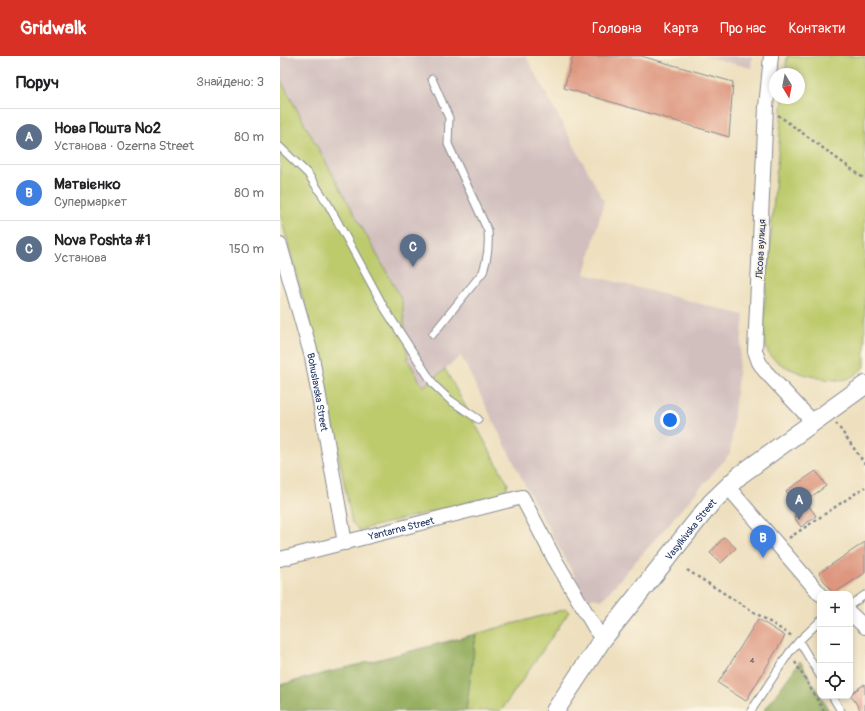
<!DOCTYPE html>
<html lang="uk">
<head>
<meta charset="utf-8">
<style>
	body { margin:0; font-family:Pangolin,sans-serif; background:#f6f6f6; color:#202124 }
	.controls { position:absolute; right:12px; bottom:12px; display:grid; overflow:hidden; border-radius:8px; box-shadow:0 2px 6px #0003 }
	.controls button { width:36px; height:36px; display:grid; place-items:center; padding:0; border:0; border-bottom:1px solid #e0e0e0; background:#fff; color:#202124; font:20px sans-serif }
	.compass { position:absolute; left:489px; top:12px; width:36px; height:36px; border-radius:50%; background:#fff; box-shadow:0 2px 6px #0003; rotate:170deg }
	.you { position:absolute; left:390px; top:364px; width:14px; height:14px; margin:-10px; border:3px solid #fff; border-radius:50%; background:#1a73e8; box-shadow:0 0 0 6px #1a73e833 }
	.badge { display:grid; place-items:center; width:26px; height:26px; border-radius:50%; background:#d93025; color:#fff; font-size:13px; font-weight:700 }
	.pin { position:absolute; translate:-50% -33px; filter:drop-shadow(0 1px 2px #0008) }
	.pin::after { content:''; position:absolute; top:21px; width:14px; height:12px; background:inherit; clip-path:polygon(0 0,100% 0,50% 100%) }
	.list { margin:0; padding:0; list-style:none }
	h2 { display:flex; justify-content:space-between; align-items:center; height:52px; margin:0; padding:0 16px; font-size:17px }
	h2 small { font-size:13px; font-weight:400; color:#757577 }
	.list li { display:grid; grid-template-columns:26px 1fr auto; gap:12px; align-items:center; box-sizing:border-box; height:56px; padding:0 16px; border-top:1px solid #e0e0e0 }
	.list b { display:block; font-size:15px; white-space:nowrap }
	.list p { margin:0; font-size:13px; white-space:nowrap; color:#757577 }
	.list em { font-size:13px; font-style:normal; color:#757577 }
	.icon { flex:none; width:22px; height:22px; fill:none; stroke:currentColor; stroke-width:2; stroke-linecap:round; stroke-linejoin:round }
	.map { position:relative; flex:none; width:585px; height:655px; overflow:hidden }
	header { display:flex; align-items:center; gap:24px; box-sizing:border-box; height:56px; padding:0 20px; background:#d93025; color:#fff }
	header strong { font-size:19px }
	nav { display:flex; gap:22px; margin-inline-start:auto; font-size:14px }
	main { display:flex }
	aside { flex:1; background:#fff }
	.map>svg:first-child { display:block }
</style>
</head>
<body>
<header>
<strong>Gridwalk</strong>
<nav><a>Головна</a><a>Карта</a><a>Про нас</a><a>Контакти</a></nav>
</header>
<main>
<aside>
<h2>Поруч<small>Знайдено: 3</small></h2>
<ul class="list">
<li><span class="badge" style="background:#5c6f8a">A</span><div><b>Нова Пошта №2</b><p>Установа · Ozerna Street</p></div><em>80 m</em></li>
<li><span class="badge" style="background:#3f7fe0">B</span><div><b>Матвієнко</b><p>Супермаркет</p></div><em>80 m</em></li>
<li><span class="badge" style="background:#5c6f8a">C</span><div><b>Nova Poshta #1</b><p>Установа</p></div><em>150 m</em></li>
</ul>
</aside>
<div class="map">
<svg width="585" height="655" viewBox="0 0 585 655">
	<rect width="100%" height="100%" fill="#fcf5e5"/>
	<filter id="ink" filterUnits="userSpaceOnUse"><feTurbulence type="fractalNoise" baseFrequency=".025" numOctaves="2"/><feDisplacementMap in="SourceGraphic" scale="8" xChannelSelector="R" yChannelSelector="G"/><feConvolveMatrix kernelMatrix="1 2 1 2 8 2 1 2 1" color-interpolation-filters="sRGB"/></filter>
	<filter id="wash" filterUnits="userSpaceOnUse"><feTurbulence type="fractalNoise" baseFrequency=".012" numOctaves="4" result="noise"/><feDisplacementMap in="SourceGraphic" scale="16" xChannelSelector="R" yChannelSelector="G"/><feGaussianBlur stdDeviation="0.9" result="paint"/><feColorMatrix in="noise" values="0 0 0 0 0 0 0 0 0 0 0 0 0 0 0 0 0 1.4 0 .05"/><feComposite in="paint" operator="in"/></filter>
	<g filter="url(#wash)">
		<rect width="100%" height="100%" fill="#eee0bf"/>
		<!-- industrial -->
		<path fill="#d1bfbe" d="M0,0H246L324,145L305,218L464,259L450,398L322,544L306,541L244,427L181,300L143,331L128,304L122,244L0,23Z
			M424,0H472L471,12Z"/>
		<!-- green -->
		<path fill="#bdcb6d" stroke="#6c7d66" d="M507,0H585V311C580,314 573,321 567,323C549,328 497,314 488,296C482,284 484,267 484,254L503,42H519V18H505Z
			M0,23L122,244L128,304L143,331L165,313L228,428L225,437L79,474L72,467L42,314L0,158Z
			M286,553L289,556L221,655H186L196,578Z"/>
		<!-- forest -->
		<path fill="#96af60" stroke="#586f5f" d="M196,578L186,655H0V629Z
			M520,605L549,655H484Z"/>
		<g id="blocks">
			<!-- building -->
			<path fill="#de967f" d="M293,0H361L453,26L449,81L284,32Z
				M536,415L546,430L517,451L506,435Z
				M529,450L536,460L521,471L514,461Z
				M444,481L456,492L441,507L430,497Z
				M585,486V517L553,538L539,517Z
				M478,563L505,580L466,645L438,627Z
				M585,628V655H581L570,638Z"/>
		</g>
	</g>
	<g filter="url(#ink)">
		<use href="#blocks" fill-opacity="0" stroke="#84888e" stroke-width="1"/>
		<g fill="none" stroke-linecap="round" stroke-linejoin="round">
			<!-- service casing -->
			<g stroke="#84888e" stroke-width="9">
				<path id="service" d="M152,23L169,62L168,88L208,175C209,189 208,202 203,216L153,278
					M0,91L28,118L48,148L105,253L154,329L170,344L198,363
					M570,549L585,539
					M519,585L540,620
					M552,640L561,655
					M471,655L509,597L519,585L540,565"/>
			</g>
			<!-- minor casing -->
			<g stroke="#84888e" stroke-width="16">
				<g id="minor">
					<path d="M491,0L486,51L475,295L479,306L485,315L533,366"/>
					<path id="s1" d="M0,189L32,301L65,487"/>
					<path d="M447,430L540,538"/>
					<path id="s2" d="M0,503L242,441L274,502L322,584"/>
					<path d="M570,557L585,571"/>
				</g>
			</g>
			<!-- tertiary casing -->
			<g stroke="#84888e" stroke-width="20">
				<g id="tertiary">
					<path id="s3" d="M275,655L322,584L431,447L460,419L585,329"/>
				</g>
			</g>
			<!-- path -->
			<path stroke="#84888e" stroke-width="2.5" stroke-dasharray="3 3" stroke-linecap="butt" d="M498,59L585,123
				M556,367L585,408
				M509,482L585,431
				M407,514L512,580
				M515,606L544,655"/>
			<!-- service -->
			<use href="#service" stroke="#fff" stroke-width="7"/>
			<!-- minor -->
			<use href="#minor" stroke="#fff" stroke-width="14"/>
			<!-- tertiary -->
			<use href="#tertiary" stroke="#fff" stroke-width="18"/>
		</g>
	</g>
	<g text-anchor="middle" stroke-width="4" stroke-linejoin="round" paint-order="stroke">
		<!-- number labels -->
		<g font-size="8" fill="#4c4966">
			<text x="472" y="607">4</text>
		</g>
		<!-- street labels -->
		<g font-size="10" fill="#1b2f5e" stroke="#fcf5e5">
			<text transform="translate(480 193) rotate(-87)" y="4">Лісова вулиця</text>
			<text dy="4" stroke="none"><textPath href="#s1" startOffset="152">Bohuslavska Street</textPath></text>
			<text dy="4" stroke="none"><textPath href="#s2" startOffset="125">Yantarna Street</textPath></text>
			<text dy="4" stroke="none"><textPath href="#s3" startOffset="227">Vasylkivska Street</textPath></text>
		</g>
	</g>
</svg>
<div class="controls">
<button>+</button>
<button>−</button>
<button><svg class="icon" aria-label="locate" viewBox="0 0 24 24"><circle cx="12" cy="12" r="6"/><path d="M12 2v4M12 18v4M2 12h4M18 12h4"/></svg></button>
</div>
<svg class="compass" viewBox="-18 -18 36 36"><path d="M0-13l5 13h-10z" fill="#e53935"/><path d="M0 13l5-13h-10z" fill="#757577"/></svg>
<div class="you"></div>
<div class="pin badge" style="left:519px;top:464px;background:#5c6f8a">A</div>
<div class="pin badge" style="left:483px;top:502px;background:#3f7fe0">B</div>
<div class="pin badge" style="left:133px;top:211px;background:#5c6f8a">C</div>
</div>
</main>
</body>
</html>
